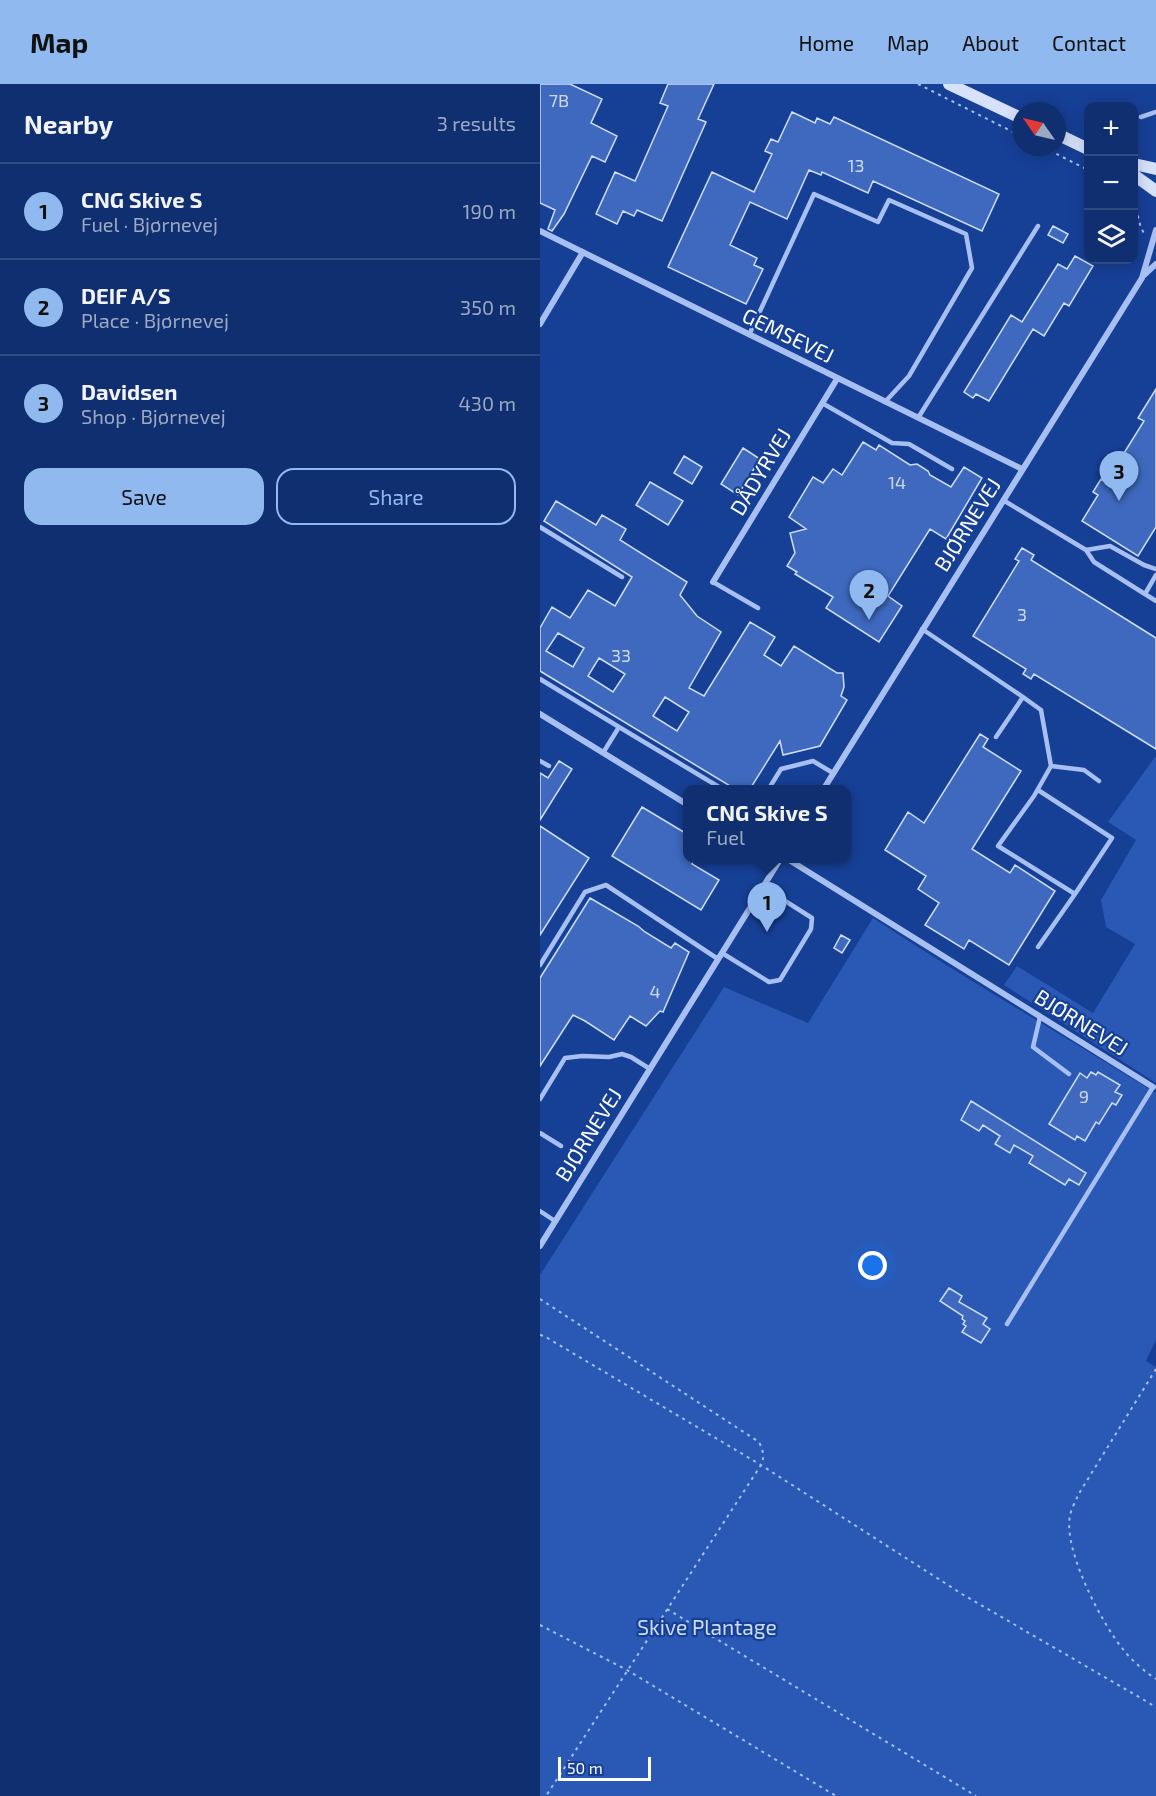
<!DOCTYPE html>
<html lang="en">
<head>
<meta charset="utf-8">
<style>
	body { margin:0; font-family:"Exo 2",sans-serif; background:#193775; color:#f1f3f6 }
	.controls { position:absolute; right:18px; top:18px; display:grid; overflow:hidden; border-radius:12px; box-shadow:0 3px 15px #0003 }
	.controls button { width:54px; height:54px; display:grid; place-items:center; padding:0; border:0; border-bottom:2px solid #304a83; background:#102f70; color:#f1f3f6; font:30px sans-serif }
	.compass { position:absolute; left:472px; top:18px; width:54px; height:54px; border-radius:50%; background:#102f70; box-shadow:0 3px 15px #0003; rotate:304deg }
	.scale { position:absolute; left:18px; bottom:15px; width:93px; box-sizing:border-box; padding-left:6px; border:3px solid #fff; border-top:0; font-size:16px; line-height:21px; white-space:nowrap; color:#fff; -webkit-text-stroke:4px #163f96; paint-order:stroke }
	.you { position:absolute; left:333px; top:1182px; width:21px; height:21px; margin:-15px; border:4px solid #fff; border-radius:50%; background:#1a73e8; box-shadow:0 0 0 9px #1a73e833 }
	.badge { display:grid; place-items:center; width:39px; height:39px; border-radius:50%; background:#90b9f0; color:#111; font-size:20px; font-weight:700 }
	.pin { position:absolute; translate:-50% -50px; filter:drop-shadow(0 2px 3px #0008) }
	.pin::after { content:''; position:absolute; top:32px; width:21px; height:18px; background:inherit; clip-path:polygon(0 0,100% 0,50% 100%) }
	.popup { position:absolute; left:143px; top:701px; width:168px; height:78px; box-sizing:border-box; display:grid; place-content:center; border-radius:12px; background:#102f70; filter:drop-shadow(0 2px 4px #0005); font-size:20px; white-space:nowrap; color:#9ca9c3 }
	.popup b { font-size:22px; color:#f1f3f6 }
	.popup::after { content:''; position:absolute; left:50%; top:100%; margin-left:-12px; border:12px solid transparent; border-top-color:#102f70 }
	.list { margin:0; padding:0; list-style:none }
	h2 { display:flex; justify-content:space-between; align-items:center; height:78px; margin:0; padding:0 24px; font-size:26px }
	h2 small { font-size:20px; font-weight:400; color:#9ca9c3 }
	.list li { display:grid; grid-template-columns:39px 1fr auto; gap:18px; align-items:center; box-sizing:border-box; height:96px; padding:0 24px; border-top:2px solid #304a83 }
	.list b { display:block; font-size:22px; white-space:nowrap }
	.list p { margin:0; font-size:20px; white-space:nowrap; color:#9ca9c3 }
	.list em { font-size:20px; font-style:normal; color:#9ca9c3 }
	.actions { display:flex; gap:12px; padding:18px 24px }
	.actions a { flex:1; padding:14px 0; border:2px solid #90b9f0; border-radius:18px; text-align:center; font-size:21px; color:#90b9f0 }
	.actions .main { background:#90b9f0; color:#111 }
	.icon { flex:none; width:33px; height:33px; fill:none; stroke:currentColor; stroke-width:2; stroke-linecap:round; stroke-linejoin:round }
	.map { position:relative; flex:none; width:616px; height:1712px; overflow:hidden }
	header { display:flex; align-items:center; gap:36px; box-sizing:border-box; height:84px; padding:0 30px; background:#90b9f0; color:#111 }
	header strong { font-size:28px }
	nav { display:flex; gap:33px; margin-inline-start:auto; font-size:21px }
	main { display:flex }
	aside { flex:1; background:#102f70 }
	.map>svg:first-child { display:block }
</style>
</head>
<body>
<header>
<strong>Map</strong>
<nav><a>Home</a><a>Map</a><a>About</a><a>Contact</a></nav>
</header>
<main>
<aside>
<h2>Nearby<small>3 results</small></h2>
<ul class="list">
<li><span class="badge">1</span><div><b>CNG Skive S</b><p>Fuel · Bjørnevej</p></div><em>190 m</em></li>
<li><span class="badge">2</span><div><b>DEIF A/S</b><p>Place · Bjørnevej</p></div><em>350 m</em></li>
<li><span class="badge">3</span><div><b>Davidsen</b><p>Shop · Bjørnevej</p></div><em>430 m</em></li>
</ul>
<div class="actions"><a class="main">Save</a><a>Share</a></div>
</aside>
<div class="map">
<svg width="616" height="1712" viewBox="0 0 616 1712">
	<rect width="100%" height="100%" fill="#163f96"/>
	<!-- green -->
	<path fill="#2958b5" d="M615,673L616,674V999L464,901L477,882L553,929L595,860L566,843L561,816L596,756L568,738Z
		M333,834C426,895 522,951 616,1009V1256L606,1277L616,1283V1712H0V1191L184,903L268,939Z"/>
	<!-- building -->
	<path fill="#3e69be" stroke="#cedefc" stroke-width="1.5" fill-rule="evenodd" d="M0,0H30L62,15L51,39L77,52L65,78L52,72L24,130L12,147L8,145L15,126L0,119Z
		M128,0H174L158,35L166,38L122,137L97,126L94,132L83,127L77,140L56,130L75,88L95,97L128,22L120,19Z
		M252,28L275,39L277,34L290,40L294,33L459,110L442,147L333,97L328,109L282,88L281,91L269,86L247,135L210,118L190,161L217,174L214,181L223,185L206,220L128,183L172,88L214,108L232,70L225,67L231,55L238,58Z
		M513,142L528,150L523,159L508,151Z
		M535,172L553,182L529,222L524,219L504,252L493,245L449,317L436,310L433,314L424,308L471,231L482,238L518,180L527,185Z
		M616,305V443L598,472L542,437L558,411L553,408L561,395L566,398L604,337L598,334Z
		M323,358L336,366L339,361L370,381L377,380L388,387L390,391L411,403L424,383L442,394L406,455L390,445L348,512L362,522L339,558L286,524L293,513L255,490L257,488L247,482L255,469L250,449L266,445L249,433L273,393L283,399L293,385L302,391Z
		M203,364L220,375L198,411L181,400Z
		M144,372L162,383L152,400L134,389Z
		M110,398L143,417L128,441L96,421Z
		M16,417L56,441L62,431L86,445L80,456L147,498L140,511L157,532L181,548L149,604L164,612L210,538L235,553L224,571L241,582L254,562L297,589H303L304,603L301,612L307,616L280,662L243,671L240,657L210,705H195L0,587V544L12,523L30,534L48,506L75,522L92,493L4,437ZM18,549L44,564L33,583L6,567ZM59,574L85,590L73,608L48,592ZM125,613L149,628L137,647L113,632Z
		M482,464L494,471L491,476L616,554V665L494,590L491,595L483,590L486,585L433,552L479,477L475,475Z
		M440,650L448,655L443,663L481,687L432,765L470,789L475,781L515,807L469,881L429,856L424,865L385,841L399,819L378,805L386,792L345,766L368,728L384,739Z
		M19,677L32,685L0,736V689L8,694Z
		M102,723L147,750V774H155L152,780L179,796L161,826L72,772Z
		M0,742L49,774L0,851Z
		M50,814L98,842L105,848L131,864L135,859L149,868L123,928L120,927L106,942L90,932L74,956L45,937L33,931L0,982V894Z
		M301,851L310,856L302,869L294,864Z
		M551,988L556,991L558,988L580,1001L575,1008L582,1011L576,1021L572,1019L559,1040L556,1038L545,1057L537,1052L535,1056L509,1040L540,989L547,994Z
		M431,1017L546,1089L539,1101L529,1095L525,1101L489,1079L493,1072L474,1061L470,1069L455,1060L460,1052L443,1041L439,1047L421,1036Z
		M409,1204L422,1212L419,1218L447,1234L443,1240L450,1245L441,1259L422,1248L426,1242L423,1240L425,1237L422,1235L423,1232L400,1217Z"/>
	<g fill="none" stroke-linecap="round" stroke-linejoin="round">
		<!-- path -->
		<path stroke="#a7c0f1" stroke-width="2" stroke-dasharray="3 4.5" stroke-linecap="butt" d="M378,0L481,52
			M503,63L548,86
			M594,117L601,144L605,151
			M0,1215L219,1358C223,1367 225,1372 221,1381L6,1712
			M0,1251L4,1252L221,1381L422,1510L616,1623
			M616,1285L538,1411C536,1417 531,1425 530,1432C523,1465 561,1538 582,1564C591,1576 604,1587 616,1595
			M127,1525L436,1712
			M0,1541L87,1586L296,1712"/>
		<!-- service -->
		<path stroke="#a7c0f1" stroke-width="4.5" d="M601,33L616,28
			M209,251L274,110L338,138L349,116L426,150L432,184L369,292L345,318
			M282,319L352,359L369,360L412,385
			M378,334L498,142
			M463,416L546,466L554,478L616,517
			M0,443L82,493
			M546,466L570,462L604,481L616,485
			M173,498L218,524
			M605,510L616,491
			M382,545L483,613L456,653
			M0,595L79,643L63,669
			M483,613L501,626L511,682L494,712L458,762L535,810L498,863
			M79,643L184,706
			M0,677L9,682
			M511,682L544,686L559,697
			M228,706L241,685L273,677L293,689
			M498,706L572,754L535,810
			M182,869L229,898L240,896L271,845L272,834L223,803
			M0,881L45,808L66,801L178,875
			M500,933L493,963L529,990
			M0,1015L25,974L42,972L69,973L82,970L91,973L110,985
			M0,1049L21,1062
			M0,1127L15,1137
			M467,1240L613,1003"/>
		<!-- minor -->
		<path stroke="#a7c0f1" stroke-width="6" d="M0,147L482,385
			M604,191L616,180
			M0,240L43,168
			M173,498L297,295
			M0,630L148,721
			M283,706L602,194L616,146
			M246,774L613,1003
			M0,1162L241,774"/>
		<!-- secondary -->
		<path stroke="#d6e2fc" stroke-width="12" d="M409,0L481,34
			M517,50L548,65
			M594,80L616,85
			M594,91L616,107"/>
	</g>
	<g text-anchor="middle" stroke-width="4.5" stroke-linejoin="round" paint-order="stroke">
		<!-- number labels -->
		<g font-size="18" fill="#cfdaef">
			<text x="19" y="23">7B</text>
			<text x="316" y="88">13</text>
			<text x="357" y="405">14</text>
			<text x="482" y="537">3</text>
			<text x="81" y="578">33</text>
			<text x="115" y="914">4</text>
			<text x="544" y="1019">9</text>
		</g>
		<!-- street labels -->
		<g font-size="21" fill="#fff" stroke="#163f96">
			<text transform="translate(248 252) rotate(26)" y="7">GEMSEVEJ</text>
			<text transform="translate(221 388) rotate(-59)" y="7">DÅDYRVEJ</text>
			<text transform="translate(428 441) rotate(-58)" y="7">BJØRNEVEJ</text>
			<text transform="translate(541 939) rotate(32)" y="7">BJØRNEVEJ</text>
			<text transform="translate(49 1051) rotate(-58)" y="7">BJØRNEVEJ</text>
		</g>
		<!-- park labels -->
		<g font-size="21" fill="#cedefc" stroke="#163f96">
			<text x="167" y="1551">Skive Plantage</text>
		</g>
	</g>
</svg>
<div class="controls">
<button>+</button>
<button>−</button>
<button><svg class="icon" aria-label="layers" viewBox="0 0 24 24"><path d="M12 4l9 5-9 5-9-5zM3 14l9 5 9-5"/></svg></button>
</div>
<svg class="compass" viewBox="-18 -18 36 36"><path d="M0-13l5 13h-10z" fill="#e53935"/><path d="M0 13l5-13h-10z" fill="#9ca9c3"/></svg>
<div class="scale">50 m</div>
<div class="you"></div>
<div class="pin badge" style="left:227px;top:848px">1</div>
<div class="popup"><b>CNG Skive S</b>Fuel</div>
<div class="pin badge" style="left:329px;top:536px">2</div>
<div class="pin badge" style="left:579px;top:417px">3</div>
</div>
</main>
</body>
</html>
